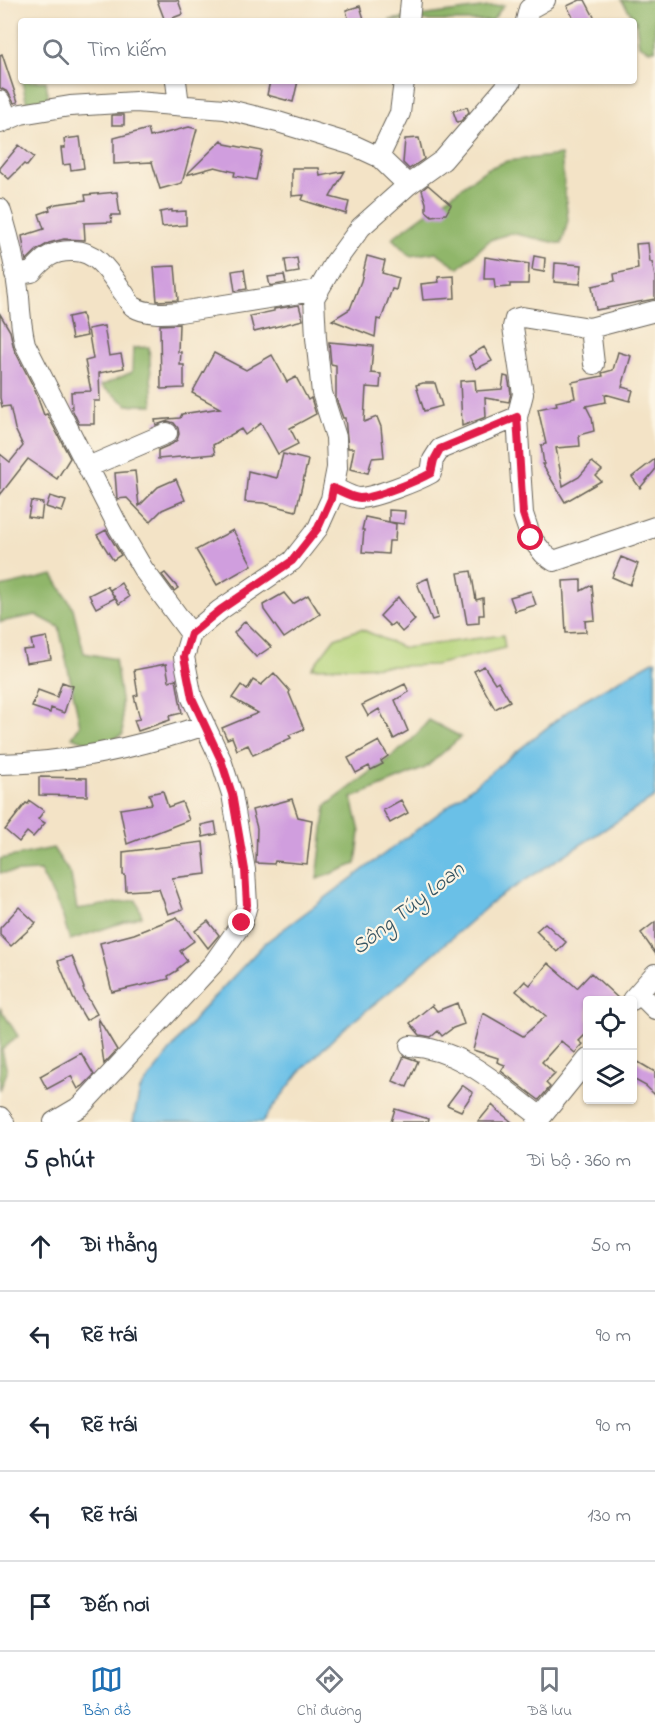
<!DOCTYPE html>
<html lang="vi">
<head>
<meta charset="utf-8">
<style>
	body { margin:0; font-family:"Indie Flower",sans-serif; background:#f6f6f7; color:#1f2937 }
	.controls { position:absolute; right:18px; bottom:18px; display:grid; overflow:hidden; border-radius:6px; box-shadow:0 2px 4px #0004 }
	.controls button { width:54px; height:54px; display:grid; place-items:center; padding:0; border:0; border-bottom:2px solid #e0e1e3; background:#fff; color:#1f2937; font:30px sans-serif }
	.stop { position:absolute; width:18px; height:18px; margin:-14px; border:4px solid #e11d48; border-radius:50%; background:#fff }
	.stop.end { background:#e11d48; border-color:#fff; box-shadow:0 2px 6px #0008 }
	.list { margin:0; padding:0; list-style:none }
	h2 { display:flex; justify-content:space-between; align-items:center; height:78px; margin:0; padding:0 24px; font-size:26px }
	h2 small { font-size:20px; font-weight:400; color:#747a83 }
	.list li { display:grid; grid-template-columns:39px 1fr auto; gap:18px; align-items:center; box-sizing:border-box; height:90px; padding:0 24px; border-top:2px solid #e0e1e3 }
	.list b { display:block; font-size:22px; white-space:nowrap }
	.list em { font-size:20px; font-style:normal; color:#747a83 }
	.icon { flex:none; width:33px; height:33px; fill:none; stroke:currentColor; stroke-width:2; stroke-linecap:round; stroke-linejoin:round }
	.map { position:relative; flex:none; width:655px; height:1122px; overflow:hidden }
	.search { position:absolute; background:#fff; box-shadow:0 2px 4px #0004; left:18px; right:18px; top:18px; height:66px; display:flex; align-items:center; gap:15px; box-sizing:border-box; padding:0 21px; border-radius:6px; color:#747a83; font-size:22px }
	.sheet { height:528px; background:#fff }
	nav { display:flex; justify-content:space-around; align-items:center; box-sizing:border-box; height:84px; border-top:2px solid #e0e1e3; background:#fff; font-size:16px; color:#747a83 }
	nav a { display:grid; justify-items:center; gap:3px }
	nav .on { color:#1f6fb2 }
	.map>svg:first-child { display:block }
</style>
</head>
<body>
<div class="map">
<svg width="655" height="1122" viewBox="0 0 655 1122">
	<rect width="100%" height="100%" fill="#fcf5e5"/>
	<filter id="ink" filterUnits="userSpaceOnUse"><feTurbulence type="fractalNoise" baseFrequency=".0167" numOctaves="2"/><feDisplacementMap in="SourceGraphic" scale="12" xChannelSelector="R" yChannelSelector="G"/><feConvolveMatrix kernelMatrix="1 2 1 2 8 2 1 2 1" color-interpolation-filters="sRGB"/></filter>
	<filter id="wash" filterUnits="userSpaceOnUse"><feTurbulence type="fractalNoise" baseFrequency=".008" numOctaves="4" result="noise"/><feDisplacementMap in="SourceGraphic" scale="24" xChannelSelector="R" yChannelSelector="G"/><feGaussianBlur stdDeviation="1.35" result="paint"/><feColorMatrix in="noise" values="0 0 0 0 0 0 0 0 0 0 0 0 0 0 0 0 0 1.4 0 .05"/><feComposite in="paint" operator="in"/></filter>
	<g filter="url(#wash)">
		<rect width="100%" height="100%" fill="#f3e3c6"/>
		<!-- green -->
		<path fill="#b5d47b" stroke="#68784c" stroke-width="1.5" d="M361,629L404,648L503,635L505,648L435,665L312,668L335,638Z"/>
		<!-- forest -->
		<path fill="#90b66b" stroke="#566944" stroke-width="1.5" d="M621,0H655V50H649L639,45L636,20Z
			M504,5L492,21H390V20Z
			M22,81H46L49,102L27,105Z
			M561,155L568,220L562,244L511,233L490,240L459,268L436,252L410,256L392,238L487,169L507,161Z
			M149,347L153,405H128L101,386L132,372L133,348Z
			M53,575L73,608L84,653L115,659L121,700L123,734L99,747L72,737L80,725L59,627L36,615L0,622V587Z
			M429,720L461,737L425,768L352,798L360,832L356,864L317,879L326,806L409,743Z
			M53,848L71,875L77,909L136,900L142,916L70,940L61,911L40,871L0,873V859Z
			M0,1008L18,1036L2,1050L7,1072L0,1090Z"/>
		<!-- water -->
		<path fill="#6ac0e7" stroke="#436e82" stroke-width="1.5" d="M655,660V797L496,899L399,984L340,1032L299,1073L262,1122H133L140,1090L199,1013L265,943L443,810L578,703Z"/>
		<g id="blocks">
			<!-- building -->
			<path fill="#d09ede" d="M157,0H178L183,14L165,21Z
				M580,0H585L596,21H575L567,6Z
				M360,6L364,19L349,21L346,10Z
				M2,54L18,102L14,103L8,92L0,88V55Z
				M270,81H298L293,102L267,95Z
				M467,107L469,112L461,121L457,122L453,111Z
				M112,115H124V125H112Z
				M189,127L197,129L182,183L160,189L152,162L114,164V138L148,129L150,137Z
				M80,137L84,168L71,170L70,164L63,165L61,148H65L64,139Z
				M419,138L424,159L409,169L403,163L405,139Z
				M222,140L225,144L262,151L256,180L234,176L235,172L215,167L186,175Z
				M19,145L34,157L27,166L24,164L9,179L0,171V168Z
				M292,168H319L320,176L345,171L330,197L349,202L346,214L302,200L304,195L292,196Z
				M428,185L451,205L446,214L432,216L426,211V203L422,190Z
				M117,192L120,215H111L112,222L84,223L85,240L64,239L49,243L37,250L26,261L22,236L44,229L39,214L50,210L49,207L56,204L86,200L85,195Z
				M172,210V212L186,211V225L162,227L160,212Z
				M648,243L650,262H652L655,277V299L596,310L592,286L615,281L614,274L638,269L636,244Z
				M367,256L385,261L382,273L399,278L396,290L392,289L381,320L377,319L375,337L332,320L350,309L361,281Z
				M534,256L545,258L544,272L532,270Z
				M485,257L529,264L528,284H510V287L495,288L494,279H484Z
				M297,258L299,272L287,274L285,260Z
				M555,263L582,265L580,284L554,282Z
				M175,266L178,300L157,301L154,267Z
				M244,269L247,289L235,291L232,271Z
				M284,275L286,283L270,286L268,277Z
				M454,276L455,298L423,300L421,284L439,282L438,277Z
				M299,305L303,320L254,332L250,316L274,311V309Z
				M0,314L10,331L14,349L34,388L44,415L47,414L70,458L57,479L28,459L0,495V454L10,462L23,446L15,429L10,406L2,407L0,398Z
				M82,314L87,336L72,339L68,317Z
				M179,324L178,352H181L180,365H184V388L161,389L160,325Z
				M104,326L109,356L121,354L124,368L99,373L100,401H94V424H79L72,409L71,392L91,391L85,361L93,359L88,329Z
				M329,342L373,346L371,373L381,374L380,388L366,387L364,422L377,417L381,427L384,457L372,458L368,473L350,469L354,448H348L345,418H343L336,398V365L331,364Z
				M484,347L492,361L476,369L469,356Z
				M618,352L631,356L622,387L633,390L630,401L605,394L606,402L586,406L592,418L594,431L579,435L580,446L556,448L563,486L579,477L592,462L602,470L596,476L601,481L565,502L542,464H544L541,445L546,444L538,409L557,405L556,402L575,398L572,382L603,376L602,373L613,370Z
				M214,353L246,370L272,355L287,382L296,377L308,400L311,398L316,414L290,428L298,444L278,454L261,423L245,435L241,429L213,445L215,454L158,459V450L172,444L177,440L179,434L178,428L174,423L168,421L156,425L155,420L180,418L182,414L220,408L192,393Z
				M504,376L508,377L511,393L509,402L485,398L486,417L462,426L460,381L475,380L476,391L502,389Z
				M423,383H435L442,406L424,411L416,385Z
				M283,454L308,460L296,511L264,503L245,502L248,471L277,478Z
				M655,459V470L640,488L632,477Z
				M135,471L139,506L158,487L176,479L185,500L162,510L150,522L127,498L117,499L115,473Z
				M50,496L66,501L62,512L46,507Z
				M31,501L43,503L41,519L28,517Z
				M389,510L405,511L404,524L389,522L396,524L395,541H389L388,554L362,552L364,530H362L365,517L389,522Z
				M106,530L121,555L113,560L97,535Z
				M233,530L252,565L217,585L196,550Z
				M621,557L638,564L630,585L612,577Z
				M471,571L476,600L483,598L484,615H479V623L467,624L458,573Z
				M165,573L178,588L174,591L162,575Z
				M428,578L438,618L432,620L417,583Z
				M581,580V591L592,585L595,620L585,621L586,632L566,633L563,581Z
				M121,583L129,597L119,604L110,590Z
				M107,586L115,598L96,608L89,595Z
				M531,591L536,605L515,611L510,597Z
				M284,593L293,604L308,595L320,614L284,638L264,610L263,605Z
				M398,597L415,620L402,632L394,623L390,626L380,616Z
				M245,621L271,647L256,657L234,633Z
				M47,637L51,659L26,663L23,650L33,649L31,640Z
				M166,664L169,681L176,679L182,713L169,716L170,720L138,731L134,720L140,719L134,696L138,695L134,670Z
				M484,666L495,683L498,681L510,701L495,709L474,671Z
				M274,673L290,691L289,693L304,729L289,735L291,738L253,755L248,745L237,750L232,737L227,739L222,728L258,713L232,698L241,685L247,690L253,680L261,685Z
				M62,682L73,686L64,713L51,708L50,713L32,707L38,690L57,697Z
				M405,684L409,692L395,700L408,731L394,739L379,709L368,716L362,705Z
				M379,741L388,756L381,761L383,764L371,770L369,766L356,773L348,758Z
				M39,777L87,778V796L39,795Z
				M163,791L168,807L182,802L189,820L127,844L120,809L152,804L149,794Z
				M292,799L298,817L312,820L307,864L275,861L274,864L256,863L257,828L252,810Z
				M401,800L408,813L390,823L383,810Z
				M30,801L44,811L38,819L45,823L33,837L27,832L19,842L5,830L26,803L28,804Z
				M215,822L217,834L203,837L201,825Z
				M203,842L206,874L172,878L183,909L168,914L159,889L126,891L125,875H123V852Z
				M19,907L36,923L11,946L0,935V928Z
				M177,917L194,941L180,951L187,961L177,969L178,970L168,976L169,979L112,992L100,943L134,934Z
				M208,921L219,935L208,948L195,931Z
				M655,922V953L641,933Z
				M545,923L566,942L557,952L536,931Z
				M72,956L84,988L83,989L97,1014L86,1020L73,998L58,961Z
				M548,963L577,988L591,973L620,1000H588V1032L579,1041L583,1044L575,1053L561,1041L542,1062L555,1074L546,1083L550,1087L539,1100L501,1071L505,1065L497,1062L498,1058L473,1050L483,1013L523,1036L546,1016L516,991L525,981L530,985Z
				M457,1003L464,1024L453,1028L442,1036L438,1031L431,1037L420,1035L410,1023L432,1005L437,1011Z
				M98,1018L117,1050L104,1064Z
				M81,1053L94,1075L83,1086L78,1089L71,1076L47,1089L40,1076Z
				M404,1056L418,1061L407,1087L393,1081Z
				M633,1059L655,1072V1095L646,1086L633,1079Z
				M462,1085L473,1093L461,1111L447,1105Z
				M492,1105L498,1111L512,1122H478Z
				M395,1109L429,1119L428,1122H391Z"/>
		</g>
	</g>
	<g filter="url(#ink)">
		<use href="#blocks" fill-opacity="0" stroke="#676258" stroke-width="1.5"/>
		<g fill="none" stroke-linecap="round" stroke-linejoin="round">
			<!-- minor casing -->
			<g stroke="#676258" stroke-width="22">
				<path id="minor" d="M409,21L411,0
					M526,21L529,9L545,0
					M176,81L179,105
					M0,101L8,120
					M0,123L21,114L70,106L136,102L225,109L278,122L353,145L379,157L408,185
					M379,157L400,113L404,81
					M0,209C9,236 16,268 19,297C20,313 21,327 25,344L119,528L143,569L191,634
					M15,275L32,272C43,259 52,251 71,251C96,249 110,273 123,292C127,297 129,304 134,307C147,315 166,313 180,312L319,290
					M655,311L590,328L522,317L515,319L513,327L523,394L517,417L523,514L531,538L544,554L554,561L655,527
					M590,328L594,364
					M88,467L167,433
					M334,488C341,491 352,498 360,498C375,497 417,481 431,473L433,460L440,449L517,417
					M0,764C70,763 139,747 205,725
					M639,993L655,1009
					M632,1000L655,974
					M410,1046C463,1049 500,1087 541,1117
					M0,1117L4,1122
					M54,1122L81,1106L213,964L242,923L247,905L245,870L232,794L221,760L192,698L184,657L191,634L220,610L292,561L318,528L331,499L337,468L336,437L322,393L316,338L314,298L333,265L361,227L408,185L443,160L511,81
					M537,1122L588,1059"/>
			</g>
			<!-- minor -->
			<use href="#minor" stroke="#fff" stroke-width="20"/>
		</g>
	</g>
	<g fill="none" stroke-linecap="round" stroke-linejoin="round" filter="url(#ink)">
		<!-- route -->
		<path stroke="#e11d48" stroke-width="8" d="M242,923L247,905L245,870L232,794L221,760L192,698L184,657L191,634L220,610L292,561L318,528L331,499L333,488C341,491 352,498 360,498C375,498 417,481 431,473L434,460L440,449L517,417L523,514L531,538"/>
	</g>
	<g text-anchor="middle" stroke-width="4.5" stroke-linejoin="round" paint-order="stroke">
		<!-- water labels -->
		<g font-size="22" font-style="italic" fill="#375563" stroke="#fcf5e5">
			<text transform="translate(407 907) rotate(-38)" y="8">Sông Túy Loan</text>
		</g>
	</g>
</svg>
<div class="controls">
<button><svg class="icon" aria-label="locate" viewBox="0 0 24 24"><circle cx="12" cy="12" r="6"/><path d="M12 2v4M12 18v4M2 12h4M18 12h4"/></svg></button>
<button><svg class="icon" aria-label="layers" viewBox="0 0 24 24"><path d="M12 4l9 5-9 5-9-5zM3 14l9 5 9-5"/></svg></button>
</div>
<div class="stop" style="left:531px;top:538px"></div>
<div class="stop end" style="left:242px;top:923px"></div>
<div class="search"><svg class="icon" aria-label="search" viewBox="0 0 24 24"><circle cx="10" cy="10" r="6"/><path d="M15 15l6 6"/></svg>Tìm kiếm</div>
</div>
<section class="sheet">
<h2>5 phút<small>Đi bộ · 360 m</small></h2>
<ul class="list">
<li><svg class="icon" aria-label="ahead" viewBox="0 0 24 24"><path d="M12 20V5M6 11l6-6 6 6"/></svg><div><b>Đi thẳng</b></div><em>50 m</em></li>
<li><svg class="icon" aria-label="left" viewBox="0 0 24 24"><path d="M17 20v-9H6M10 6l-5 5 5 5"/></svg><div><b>Rẽ trái</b></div><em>90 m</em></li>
<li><svg class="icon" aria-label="left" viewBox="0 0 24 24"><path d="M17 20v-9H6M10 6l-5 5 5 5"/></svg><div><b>Rẽ trái</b></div><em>90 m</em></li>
<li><svg class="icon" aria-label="left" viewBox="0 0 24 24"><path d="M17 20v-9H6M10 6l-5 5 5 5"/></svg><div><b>Rẽ trái</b></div><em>130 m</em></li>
<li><svg class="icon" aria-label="arrive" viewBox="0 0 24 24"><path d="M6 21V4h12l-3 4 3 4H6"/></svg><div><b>Đến nơi</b></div></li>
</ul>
</section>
<nav>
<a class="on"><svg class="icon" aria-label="map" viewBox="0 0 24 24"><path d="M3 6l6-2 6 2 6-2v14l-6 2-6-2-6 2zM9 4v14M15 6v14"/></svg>Bản đồ</a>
<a><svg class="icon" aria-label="directions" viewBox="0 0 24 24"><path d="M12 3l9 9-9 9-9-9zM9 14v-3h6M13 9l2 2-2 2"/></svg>Chỉ đường</a>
<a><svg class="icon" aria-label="saved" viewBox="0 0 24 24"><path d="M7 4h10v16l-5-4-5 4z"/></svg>Đã lưu</a>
</nav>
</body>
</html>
